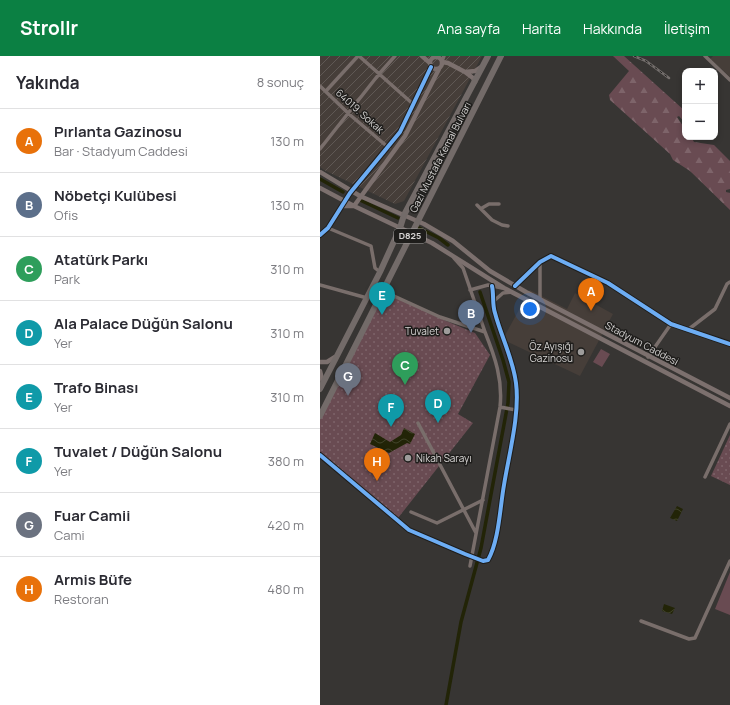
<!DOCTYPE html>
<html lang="tr">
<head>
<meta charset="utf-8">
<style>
	body { margin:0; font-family:Manrope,sans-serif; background:#f2f2f3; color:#2b2b33 }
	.controls { position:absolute; right:12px; top:12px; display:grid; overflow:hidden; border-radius:8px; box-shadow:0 2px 6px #0003 }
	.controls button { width:36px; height:36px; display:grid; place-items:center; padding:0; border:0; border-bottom:1px solid #e1e1e2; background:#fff; color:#2b2b33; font:20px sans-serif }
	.you { position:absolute; left:210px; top:253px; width:14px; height:14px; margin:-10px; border:3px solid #fff; border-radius:50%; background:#1a73e8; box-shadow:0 0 0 6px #1a73e833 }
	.badge { display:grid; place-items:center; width:26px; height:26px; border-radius:50%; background:#0b8043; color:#fff; font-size:13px; font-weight:700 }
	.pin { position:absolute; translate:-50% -33px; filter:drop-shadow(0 1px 2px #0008) }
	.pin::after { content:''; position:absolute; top:21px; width:14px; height:12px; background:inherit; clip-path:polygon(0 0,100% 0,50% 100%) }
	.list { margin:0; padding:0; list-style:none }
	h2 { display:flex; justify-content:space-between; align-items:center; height:52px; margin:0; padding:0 16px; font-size:17px }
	h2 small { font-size:13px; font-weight:400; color:#7c7c81 }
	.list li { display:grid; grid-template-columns:26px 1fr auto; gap:12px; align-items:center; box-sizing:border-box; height:64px; padding:0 16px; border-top:1px solid #e1e1e2 }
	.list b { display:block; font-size:15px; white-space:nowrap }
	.list p { margin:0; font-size:13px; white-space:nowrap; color:#7c7c81 }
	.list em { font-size:13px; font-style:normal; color:#7c7c81 }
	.map { position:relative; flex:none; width:410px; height:649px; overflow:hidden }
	header { display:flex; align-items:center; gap:24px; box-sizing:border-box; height:56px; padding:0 20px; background:#0b8043; color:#fff }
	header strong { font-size:19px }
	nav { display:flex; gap:22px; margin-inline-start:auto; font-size:14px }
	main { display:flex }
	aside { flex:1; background:#fff }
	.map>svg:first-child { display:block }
</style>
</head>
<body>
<header>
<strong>Strollr</strong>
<nav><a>Ana sayfa</a><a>Harita</a><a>Hakkında</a><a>İletişim</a></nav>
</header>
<main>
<aside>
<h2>Yakında<small>8 sonuç</small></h2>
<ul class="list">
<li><span class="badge" style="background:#e8710a">A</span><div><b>Pırlanta Gazinosu</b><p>Bar · Stadyum Caddesi</p></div><em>130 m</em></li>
<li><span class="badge" style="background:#5c6f8a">B</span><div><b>Nöbetçi Kulübesi</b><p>Ofis</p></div><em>130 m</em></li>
<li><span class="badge" style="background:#2e9e5b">C</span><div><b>Atatürk Parkı</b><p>Park</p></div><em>310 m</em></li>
<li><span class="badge" style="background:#0f9aa8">D</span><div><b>Ala Palace Düğün Salonu</b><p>Yer</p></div><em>310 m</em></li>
<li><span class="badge" style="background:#0f9aa8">E</span><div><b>Trafo Binası</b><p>Yer</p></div><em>310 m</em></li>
<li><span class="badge" style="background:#0f9aa8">F</span><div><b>Tuvalet / Düğün Salonu</b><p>Yer</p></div><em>380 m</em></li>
<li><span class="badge" style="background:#6b7280">G</span><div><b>Fuar Camii</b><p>Cami</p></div><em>420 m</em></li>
<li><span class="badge" style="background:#e8710a">H</span><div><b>Armis Büfe</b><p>Restoran</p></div><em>480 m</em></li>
</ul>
</aside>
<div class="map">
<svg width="410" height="649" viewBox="0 0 410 649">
	<defs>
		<pattern id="industrial-furrows" width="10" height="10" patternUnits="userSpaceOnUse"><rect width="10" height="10" fill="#463e39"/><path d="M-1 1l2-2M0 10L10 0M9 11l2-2" fill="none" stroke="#605955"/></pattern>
		<pattern id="forest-firs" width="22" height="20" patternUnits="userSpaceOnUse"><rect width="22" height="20" fill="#694b52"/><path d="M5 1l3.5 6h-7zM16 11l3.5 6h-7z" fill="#7e646a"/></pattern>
		<pattern id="park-dots" width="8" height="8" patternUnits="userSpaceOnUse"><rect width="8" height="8" fill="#694b52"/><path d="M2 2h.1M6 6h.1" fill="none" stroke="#7e646a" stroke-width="1.8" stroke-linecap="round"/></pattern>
		<pattern id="water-waves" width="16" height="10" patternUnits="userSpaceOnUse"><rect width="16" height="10" fill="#222407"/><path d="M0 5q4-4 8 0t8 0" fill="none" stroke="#41432a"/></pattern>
	</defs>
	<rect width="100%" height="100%" fill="#373533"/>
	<!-- built -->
	<path fill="#463e39" d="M393,0H410V21L390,3Z
		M210,234L247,253L255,237L293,258L260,320L186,285L184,281Z"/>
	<!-- industrial -->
	<path fill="url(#industrial-furrows)" d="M0,0H162L84,145L75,148L4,114L0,111Z"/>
	<!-- forest -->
	<path fill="url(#forest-firs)" d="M293,0H304L365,55V67L359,60L357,61L365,73V81H371L374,86L394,89L410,105V133L406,134V136L410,137V154L370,115L353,104L350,98L290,44L289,39L309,15Z"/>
	<!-- park -->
	<path fill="url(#park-dots)" d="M63,235L119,262L155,277L170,299L138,358L153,367L78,462L0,396V362Z
		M410,379V429L391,420Z"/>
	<!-- pitch -->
	<path fill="#694b52" d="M281,293L290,298L282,311L273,306Z
		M410,516V559L395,553Z"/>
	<!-- water -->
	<path fill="url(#water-waves)" d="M84,372L95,378L90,388L87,387L69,397L50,388L55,377L70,386L81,379Z
		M357,450L363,453L357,465L350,462Z
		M344,548L355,552L352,558L342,555Z"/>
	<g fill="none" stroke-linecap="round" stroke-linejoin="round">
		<!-- canal -->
		<path stroke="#222407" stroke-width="3.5" d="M0,123L23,136
			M40,144L78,162
			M99,172L119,182L128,189
			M126,649L141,566L161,492L188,347L189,326L183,304L160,236"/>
		<!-- street -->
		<path stroke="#796e6b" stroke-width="3.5" d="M39,0L93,48
			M116,0H117
			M385,0L410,24
			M122,5L124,0
			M0,30L29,58L69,92
			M6,35L38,0
			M0,93L59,18L75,0
			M157,149L172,164L182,169L188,170
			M162,152L169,148H179
			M8,172L51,190L55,212L60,216
			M134,202L143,212L165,276
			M220,206V244
			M0,229L47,242
			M195,230L220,206L231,200L288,227L351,268L410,288
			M150,234L168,229L182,232
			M63,235L120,261L165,276C175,301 183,324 180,351L150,510
			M175,244L183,237L192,236
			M369,273L395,253L407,228L410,226
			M328,301L351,268
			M180,351L196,354
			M98,367L156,477
			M0,399L89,474L145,498L163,505L168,504C179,485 180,451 184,429C189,398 200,358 196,327C193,303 181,280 175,257C172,248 174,239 172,230
			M385,421L410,368
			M91,456L117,467L163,444
			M321,565L369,583L375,582L410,505"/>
		<!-- secondary -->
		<path stroke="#7c706e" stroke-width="4.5" d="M102,0L110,7
			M110 7a6 6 0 1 1 12 0a6 6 0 1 1-12 0Z
			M122,6L128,7L145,16
			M155,26L153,22L145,16L155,15L161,11
			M0,116L40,140L104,168L133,185L170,215L206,236L410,342
			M0,132L34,150L112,187L184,232L410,350
			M22,150H34L85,80L119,13
			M0,179L8,172L30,137L80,76L111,11
			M0,306H7L15,301
			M0,315L3,327"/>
		<!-- highway -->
		<path stroke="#736b69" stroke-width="6" d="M0,333L60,216L80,172L84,159L168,0
			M0,360L181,0"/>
		<!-- rail casing -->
		<g stroke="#736e6c" stroke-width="2.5">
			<path id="rail" d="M314,0L326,5L349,22"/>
		</g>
		<!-- rail -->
		<use href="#rail" stroke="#1e1d1b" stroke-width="1" stroke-dasharray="3" stroke-linecap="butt"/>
		<!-- cycleway casing -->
		<g stroke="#1e1d1b" stroke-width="6">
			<path id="cycleway" d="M0,179L8,172L30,137L80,76L111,11
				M195,230L220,206L231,200L288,227L351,268L410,288
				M0,399L89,474L145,498L163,505L168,504C179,485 180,451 184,429C189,398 200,358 196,327C193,303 181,280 175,257C172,248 174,239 172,230"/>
		</g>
		<!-- cycleway -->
		<use href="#cycleway" stroke="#6dadf4" stroke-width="4"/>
	</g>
	<!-- markers -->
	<g fill="#9e9c9b" stroke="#1e1d1b" stroke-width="1.5">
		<circle cx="127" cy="275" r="4"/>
		<circle cx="261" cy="296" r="4"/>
		<circle cx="88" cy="402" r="4"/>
	</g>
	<g text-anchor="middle" stroke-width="3" stroke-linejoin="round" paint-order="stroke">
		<!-- shield labels -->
		<rect fill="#1e1d1b" stroke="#9f9d9c" stroke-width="1" x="74" y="173" width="32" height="14" rx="3"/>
		<g font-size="9" font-weight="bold" fill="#d6d4d3">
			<text x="90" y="183">D825</text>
		</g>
		<!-- street labels -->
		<g font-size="10" fill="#d6d4d3" stroke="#1e1d1b">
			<text transform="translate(40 55) rotate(42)" y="4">64019. Sokak</text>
			<text transform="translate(120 101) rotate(-63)" y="4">Gazi Mustafa Kemal Bulvarı</text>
			<text transform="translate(322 287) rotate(28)" y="4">Stadyum Caddesi</text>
		</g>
		<!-- poi labels -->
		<g font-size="10" fill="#d6d4d3" stroke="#1e1d1b" text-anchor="end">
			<text x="119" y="279">Tuvalet</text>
			<text x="253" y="294">Öz Ayışığı<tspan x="253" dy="12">Gazinosu</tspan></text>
			<text x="96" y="406" text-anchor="start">Nikah Sarayı</text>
		</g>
	</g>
</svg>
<div class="controls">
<button>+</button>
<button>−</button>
</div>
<div class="you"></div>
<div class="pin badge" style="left:271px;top:255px;background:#e8710a">A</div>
<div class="pin badge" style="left:151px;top:277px;background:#5c6f8a">B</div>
<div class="pin badge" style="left:85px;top:329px;background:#2e9e5b">C</div>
<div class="pin badge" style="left:118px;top:367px;background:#0f9aa8">D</div>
<div class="pin badge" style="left:62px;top:259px;background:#0f9aa8">E</div>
<div class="pin badge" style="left:71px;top:371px;background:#0f9aa8">F</div>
<div class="pin badge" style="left:28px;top:340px;background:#6b7280">G</div>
<div class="pin badge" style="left:57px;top:425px;background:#e8710a">H</div>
</div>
</main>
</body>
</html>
